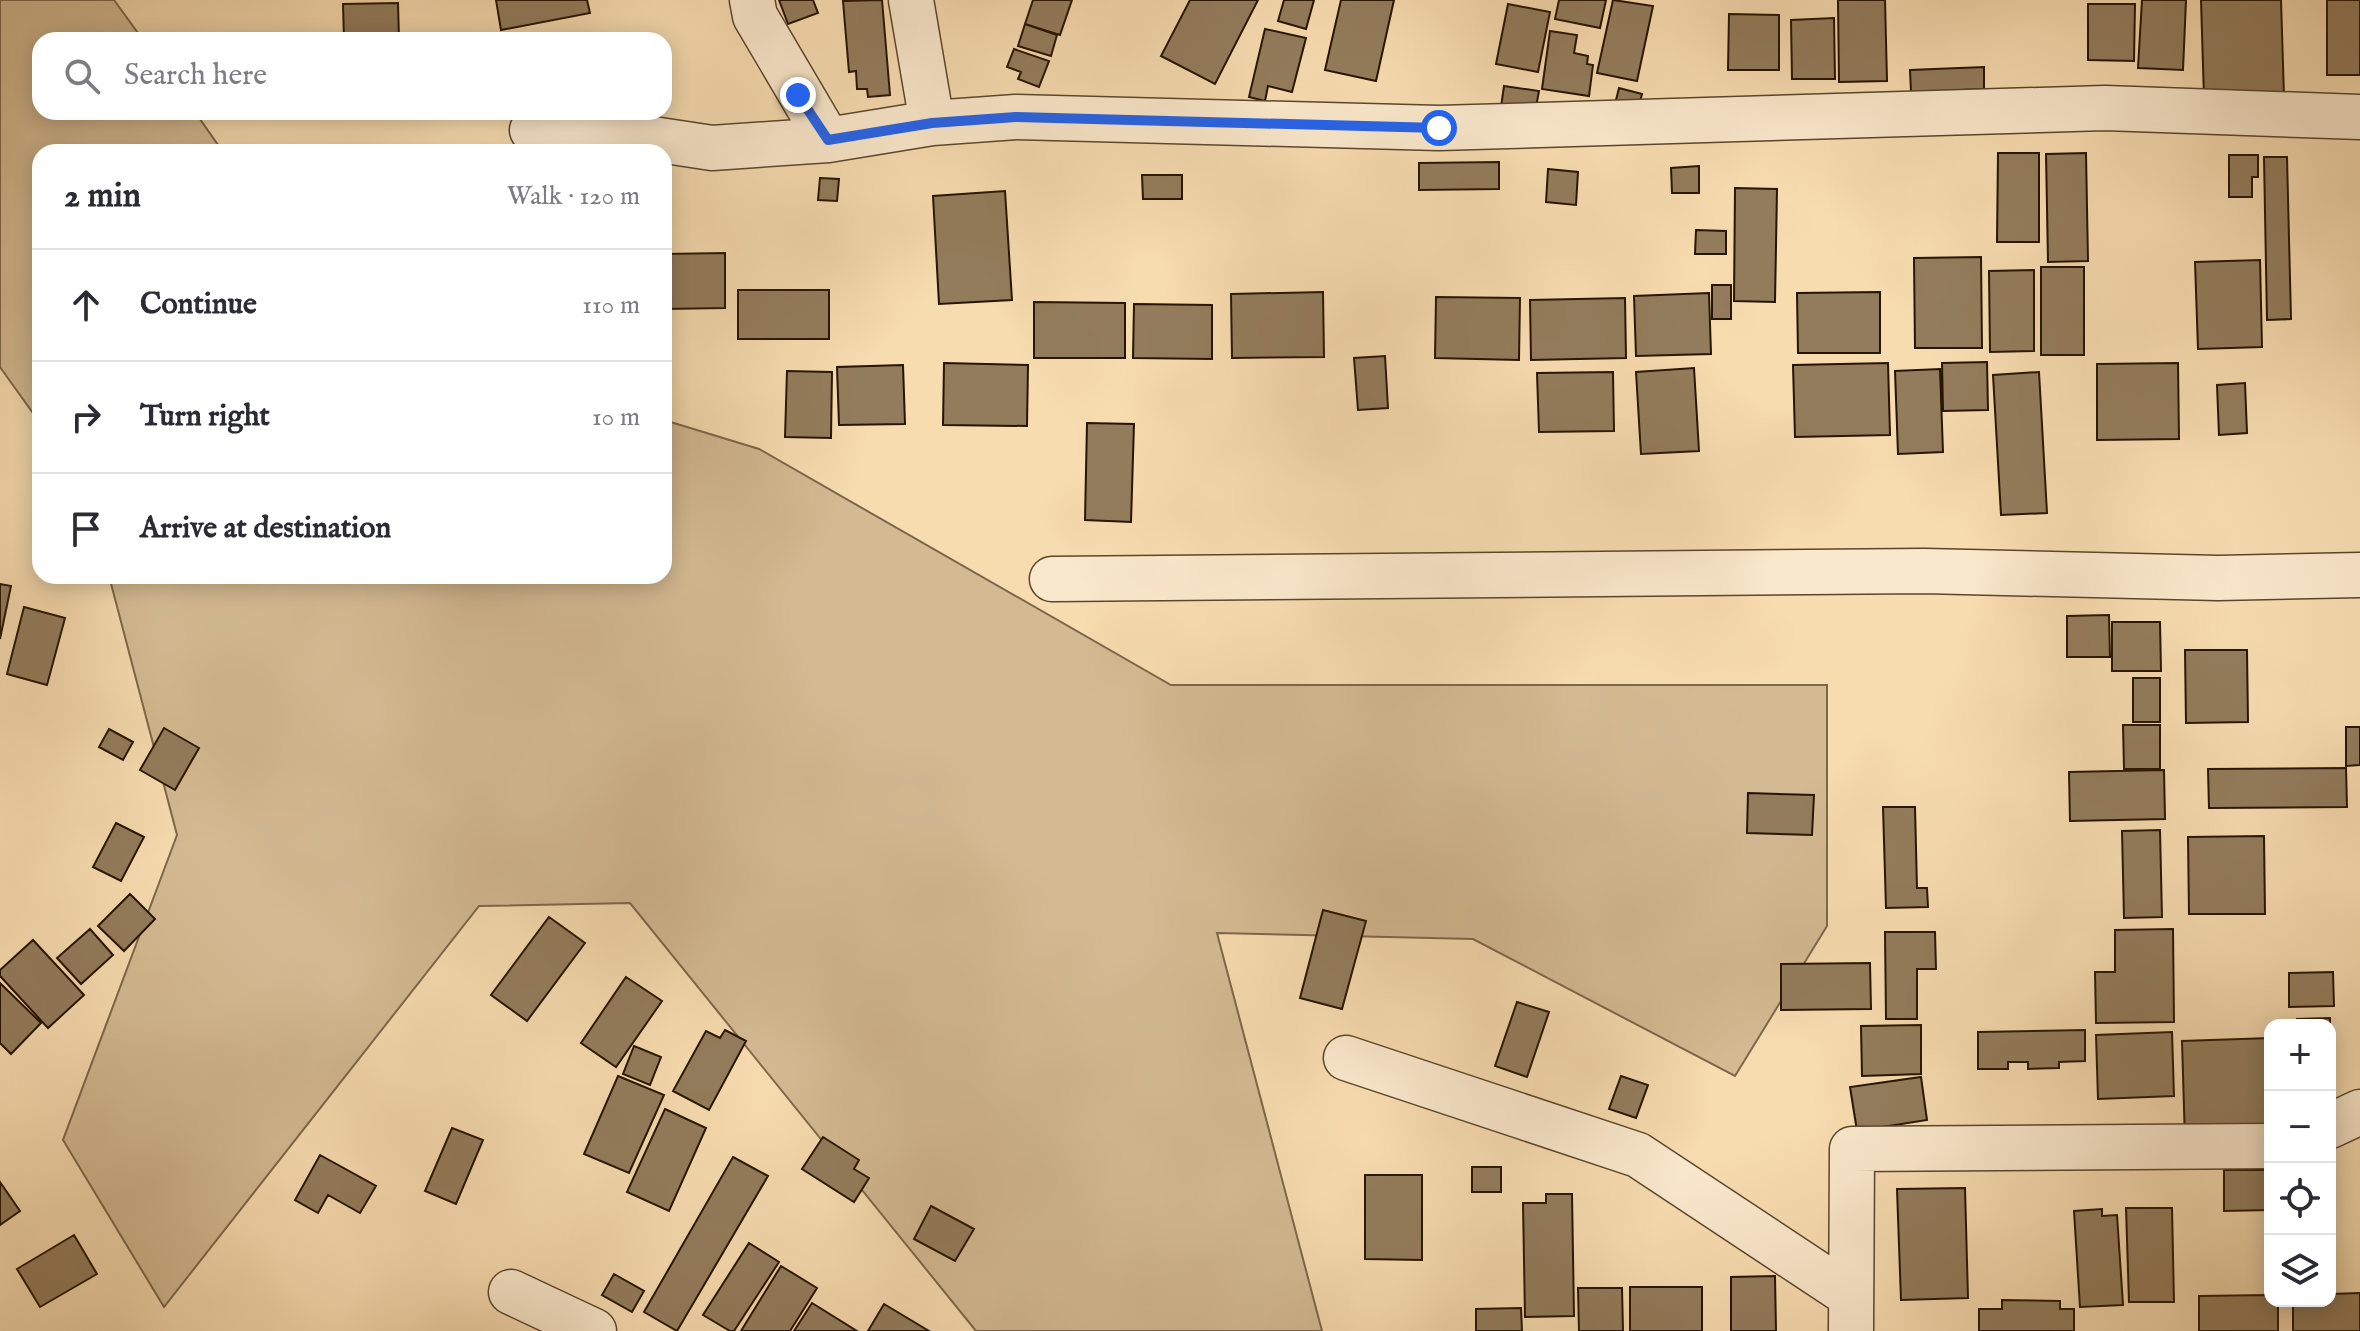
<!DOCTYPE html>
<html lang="en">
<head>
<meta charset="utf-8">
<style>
	body { margin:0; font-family:"IM FELL English",serif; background:#f7f7f7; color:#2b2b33 }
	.controls { position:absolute; right:24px; bottom:24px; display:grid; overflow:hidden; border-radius:16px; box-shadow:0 4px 20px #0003 }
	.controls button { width:72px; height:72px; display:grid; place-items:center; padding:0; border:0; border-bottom:2px solid #e1e1e2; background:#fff; color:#2b2b33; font:40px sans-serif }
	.stop { position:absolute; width:24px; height:24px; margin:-18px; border:6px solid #2563eb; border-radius:50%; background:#fff }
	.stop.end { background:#2563eb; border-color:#fff; box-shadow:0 2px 8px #0008 }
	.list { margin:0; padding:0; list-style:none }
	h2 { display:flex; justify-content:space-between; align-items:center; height:104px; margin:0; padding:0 32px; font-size:34px }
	h2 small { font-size:26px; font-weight:400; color:#7c7c81 }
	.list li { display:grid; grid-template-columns:52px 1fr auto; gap:24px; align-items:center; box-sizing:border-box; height:112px; padding:0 32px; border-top:2px solid #e1e1e2 }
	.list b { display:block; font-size:30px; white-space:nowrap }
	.list em { font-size:26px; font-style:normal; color:#7c7c81 }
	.icon { flex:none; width:44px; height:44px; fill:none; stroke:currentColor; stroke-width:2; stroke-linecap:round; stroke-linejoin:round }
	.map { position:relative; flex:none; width:2360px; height:1331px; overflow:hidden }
	.search { position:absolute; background:#fff; box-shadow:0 4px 20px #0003; left:32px; top:32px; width:640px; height:88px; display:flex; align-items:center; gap:20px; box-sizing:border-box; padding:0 28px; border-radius:24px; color:#7c7c81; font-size:30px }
	.panel { position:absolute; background:#fff; box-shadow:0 4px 20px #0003; left:32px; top:144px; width:640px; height:440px; border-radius:24px }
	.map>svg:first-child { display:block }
</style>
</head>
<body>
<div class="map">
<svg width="2360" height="1331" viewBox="0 0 2360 1331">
	<rect width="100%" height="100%" fill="#f7dcb0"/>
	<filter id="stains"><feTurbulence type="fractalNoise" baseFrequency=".0025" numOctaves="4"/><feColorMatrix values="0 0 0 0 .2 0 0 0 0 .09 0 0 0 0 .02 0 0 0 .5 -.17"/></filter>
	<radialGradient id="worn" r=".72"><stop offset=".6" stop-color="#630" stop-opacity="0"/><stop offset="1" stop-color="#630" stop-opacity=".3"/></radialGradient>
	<!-- green -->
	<path fill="#d4ba92" stroke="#7e6749" stroke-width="2" d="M0,0H114L143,40H40V112H195L223,152H40V423L0,367Z
		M664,420L759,449L1171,685H1827V926L1735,1076L1473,939L1217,933L1322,1331H976L630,903L479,906L164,1307L63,1140L177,835L109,576H664Z"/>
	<!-- building -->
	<path fill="#937c5c" stroke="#271400" stroke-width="2" d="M496,0H587L590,13L501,30Z
		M779,0H813L818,13L788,24Z
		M882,0L890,95L868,97L867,89H857L856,71L849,72L843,1Z
		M1033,0H1072L1060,35L1025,24Z
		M1190,0H1258L1215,84L1161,56Z
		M1284,0H1314L1306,29L1278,21Z
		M1341,0H1394L1376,81L1325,70Z
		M1559,0H1606L1600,28L1555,19Z
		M1613,0L1653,6L1637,81L1597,73Z
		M1838,0H1885L1887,81L1839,82Z
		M2142,0H2186L2183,70L2138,68Z
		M2201,0H2281L2284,96L2204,98Z
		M2327,0H2360V75H2327Z
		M398,3L399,40H344L343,4Z
		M1508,4L1550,12L1538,72L1496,64Z
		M2088,4H2135L2134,61L2088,60Z
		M1729,14L1779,15V70H1728Z
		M1834,18L1835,79H1792L1791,20Z
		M1025,24L1057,35L1051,56L1018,46Z
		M1265,29L1306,38L1292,92L1268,86L1265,101L1249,97Z
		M1550,31L1577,35L1574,53L1588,56L1587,64L1593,65L1589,96L1542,89Z
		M1014,49L1049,61L1039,87L1018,79L1021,72L1007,67Z
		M1984,67V89L1911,92L1910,70Z
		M1504,86L1539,91L1535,112L1501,107Z
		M1619,88L1642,94L1637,113L1614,108Z
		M346,112H435V116L346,118Z
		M1998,153H2039V242H1997Z
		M2086,153L2088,261L2048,262L2046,154Z
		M2229,155H2258V177H2252V197H2229Z
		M2264,157H2287L2291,319L2267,320Z
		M1499,162V189L1419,190V163Z
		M1699,166V193H1672L1671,168Z
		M1548,169L1578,172L1576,205L1546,202Z
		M1142,175H1182V199H1143Z
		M820,178L839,179L837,201L818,200Z
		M1735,188L1777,189L1775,302L1734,301Z
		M1005,191L1012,300L939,304L933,196Z
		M1696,230L1726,231V254H1695Z
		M725,253V308L664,309V254Z
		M1981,257L1982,348H1915L1914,258Z
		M2260,260L2262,347L2198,349L2195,262Z
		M2041,267H2084V355H2041Z
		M2034,270V351L1990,352L1989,271Z
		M1712,285H1731V319H1712Z
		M738,290H829V339H738Z
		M1323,292L1324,357L1232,358L1231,294Z
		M1880,292V353H1798L1797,293Z
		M1709,293L1711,354L1636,356L1634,296Z
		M1436,297L1520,298L1519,360L1435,358Z
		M1625,298L1626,358L1531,360L1530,300Z
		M1034,302L1125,303V358H1034Z
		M1134,304L1212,305V359L1133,358Z
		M1385,356L1388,408L1358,410L1354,358Z
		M1987,362L1988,410L1943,411L1942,363Z
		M944,363L1028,365L1027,426L943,425Z
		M1888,363L1890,435L1795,437L1793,365Z
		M2178,363L2179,439L2097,440V364Z
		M903,365L905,424L839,425L837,367Z
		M1694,368L1699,451L1641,454L1636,372Z
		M1940,369L1943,452L1898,454L1895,371Z
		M787,371L832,372L831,438L785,437Z
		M1613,372L1614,431L1539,432L1537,373Z
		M2039,372L2047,513L2001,515L1993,375Z
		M2245,383L2247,433L2219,435L2217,385Z
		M1087,423L1134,424L1131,522L1085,520Z
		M0,584L11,586L0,639Z
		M24,607L65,618L47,685L7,674Z
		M2109,615L2110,657H2067V616Z
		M2112,622H2160L2161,671H2112Z
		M2185,650H2247L2248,722L2186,723Z
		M2133,678H2160V722H2133Z
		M2123,725H2160V769H2124Z
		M2346,727H2360V765L2346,766Z
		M164,728L199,748L175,790L140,770Z
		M109,729L133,742L123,760L99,747Z
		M2346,768L2347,807L2209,808L2208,769Z
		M2164,770L2165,819L2070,821L2069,772Z
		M1748,793L1814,795L1812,835L1747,833Z
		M1883,807H1915L1917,888H1927L1928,907L1886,908Z
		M116,823L144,837L121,881L93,867Z
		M2160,830L2162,917L2124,918L2122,831Z
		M2264,836L2265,914H2189L2188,837Z
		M130,894L155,919L124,951L98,926Z
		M1323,910L1366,921L1342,1009L1300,998Z
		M549,917L585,943L527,1021L491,995Z
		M90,929L113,955L81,984L57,958Z
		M2173,929L2174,1022L2096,1023L2095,972H2115V930Z
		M1885,932H1935L1936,969H1917V1019H1886Z
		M33,940L84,995L48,1028L0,976V970Z
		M1870,963L1871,1009L1781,1010V964Z
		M2333,972L2334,1006L2289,1007V973Z
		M626,977L662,1001L616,1067L581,1043Z
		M0,983L41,1023L11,1054L0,1043Z
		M1517,1002L1549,1012L1527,1077L1495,1066Z
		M2330,1018L2331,1106L2330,1025H2297V1019Z
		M1921,1025V1074L1862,1076L1861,1026Z
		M725,1030L746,1041L709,1110L673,1091L706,1031L720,1038Z
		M2085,1030V1061L2059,1062V1068L2028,1069V1062H2008V1069H1978V1032Z
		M2172,1032L2174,1096L2098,1099L2096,1035Z
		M2270,1038V1138L2185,1141L2182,1041Z
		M634,1046L661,1057L650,1085L623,1074Z
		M618,1076L664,1095L629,1173L584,1154Z
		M1621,1076L1648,1085L1636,1118L1609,1109Z
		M1921,1077L1927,1120L1857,1131L1850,1087Z
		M665,1109L706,1128L669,1211L627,1192Z
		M452,1128L483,1140L456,1204L425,1191Z
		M823,1137L859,1160L854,1169L869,1178L854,1202L802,1169Z
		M320,1155L376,1186L360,1213L328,1195L318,1213L295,1200Z
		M733,1157L768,1176L677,1331L644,1312Z
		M1472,1167H1501V1192H1472Z
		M2224,1170H2270V1210L2224,1211Z
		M1365,1175H1422V1260L1365,1259Z
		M0,1182L20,1211L0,1225Z
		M1965,1188L1968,1298L1901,1300L1897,1189Z
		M1546,1194H1572L1574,1316L1525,1317L1523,1203H1546Z
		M931,1206L974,1229L955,1261L914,1239Z
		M2126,1208H2172L2174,1302H2129Z
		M2102,1209V1216L2117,1215L2123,1305L2080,1307L2074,1211Z
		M74,1235L97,1274L40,1307L17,1269Z
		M749,1243L779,1262L734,1331H730L703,1315Z
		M781,1266L817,1288L802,1312L790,1331H741Z
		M614,1274L644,1291L632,1312L602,1295Z
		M1775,1276L1776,1331H1731V1277Z
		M1630,1287H1702V1331H1630Z
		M1578,1288H1622L1623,1331H1579Z
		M2360,1293V1331H2293V1301H2330V1294Z
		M2270,1295V1301H2278V1331H2199V1296Z
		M2002,1300L2060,1301V1309H2074V1331H1979V1309H2002Z
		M812,1303L857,1331H794Z
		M884,1304L929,1331H868Z
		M1521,1308L1522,1331H1476V1309Z"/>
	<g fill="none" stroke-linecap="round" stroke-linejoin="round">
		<!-- minor casing -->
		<g stroke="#5b462c" stroke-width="47">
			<path id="minor" d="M752,0L755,16L828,140
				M911,0L932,123
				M532,130L587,129L712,148L828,140L932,123L1016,117L1439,128L2105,108L2360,117
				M1052,579L1924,571L2218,578L2360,575
				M1346,1058L1638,1155L1851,1296
				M2330,1126L2360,1112
				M511,1292L594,1331
				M1851,1331L1852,1149L2270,1146"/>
		</g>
		<!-- minor -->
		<use href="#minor" stroke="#fae8cc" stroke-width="44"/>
	</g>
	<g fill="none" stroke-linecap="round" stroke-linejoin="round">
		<!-- route -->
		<path stroke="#2563eb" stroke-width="10" d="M798,95L828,140L932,123L1016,117L1439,128"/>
	</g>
	<rect width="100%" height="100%" filter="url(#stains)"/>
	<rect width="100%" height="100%" fill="url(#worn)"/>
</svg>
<div class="controls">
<button>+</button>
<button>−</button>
<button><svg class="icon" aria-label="locate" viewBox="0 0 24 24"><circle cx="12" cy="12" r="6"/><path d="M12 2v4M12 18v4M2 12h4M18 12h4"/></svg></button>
<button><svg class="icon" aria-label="layers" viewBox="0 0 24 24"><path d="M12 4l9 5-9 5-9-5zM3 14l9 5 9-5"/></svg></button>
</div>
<div class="stop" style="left:1439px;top:128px"></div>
<div class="stop end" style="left:798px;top:95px"></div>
<div class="search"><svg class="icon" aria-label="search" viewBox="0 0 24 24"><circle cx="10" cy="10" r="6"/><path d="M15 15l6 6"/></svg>Search here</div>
<section class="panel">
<h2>2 min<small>Walk · 120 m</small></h2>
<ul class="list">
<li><svg class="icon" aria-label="ahead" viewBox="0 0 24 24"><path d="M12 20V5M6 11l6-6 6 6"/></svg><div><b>Continue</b></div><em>110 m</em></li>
<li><svg class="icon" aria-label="right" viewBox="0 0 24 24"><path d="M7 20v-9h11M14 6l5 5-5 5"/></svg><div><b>Turn right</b></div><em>10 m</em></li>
<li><svg class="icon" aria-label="arrive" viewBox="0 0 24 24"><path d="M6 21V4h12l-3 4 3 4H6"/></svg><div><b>Arrive at destination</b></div></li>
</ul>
</section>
</div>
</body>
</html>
